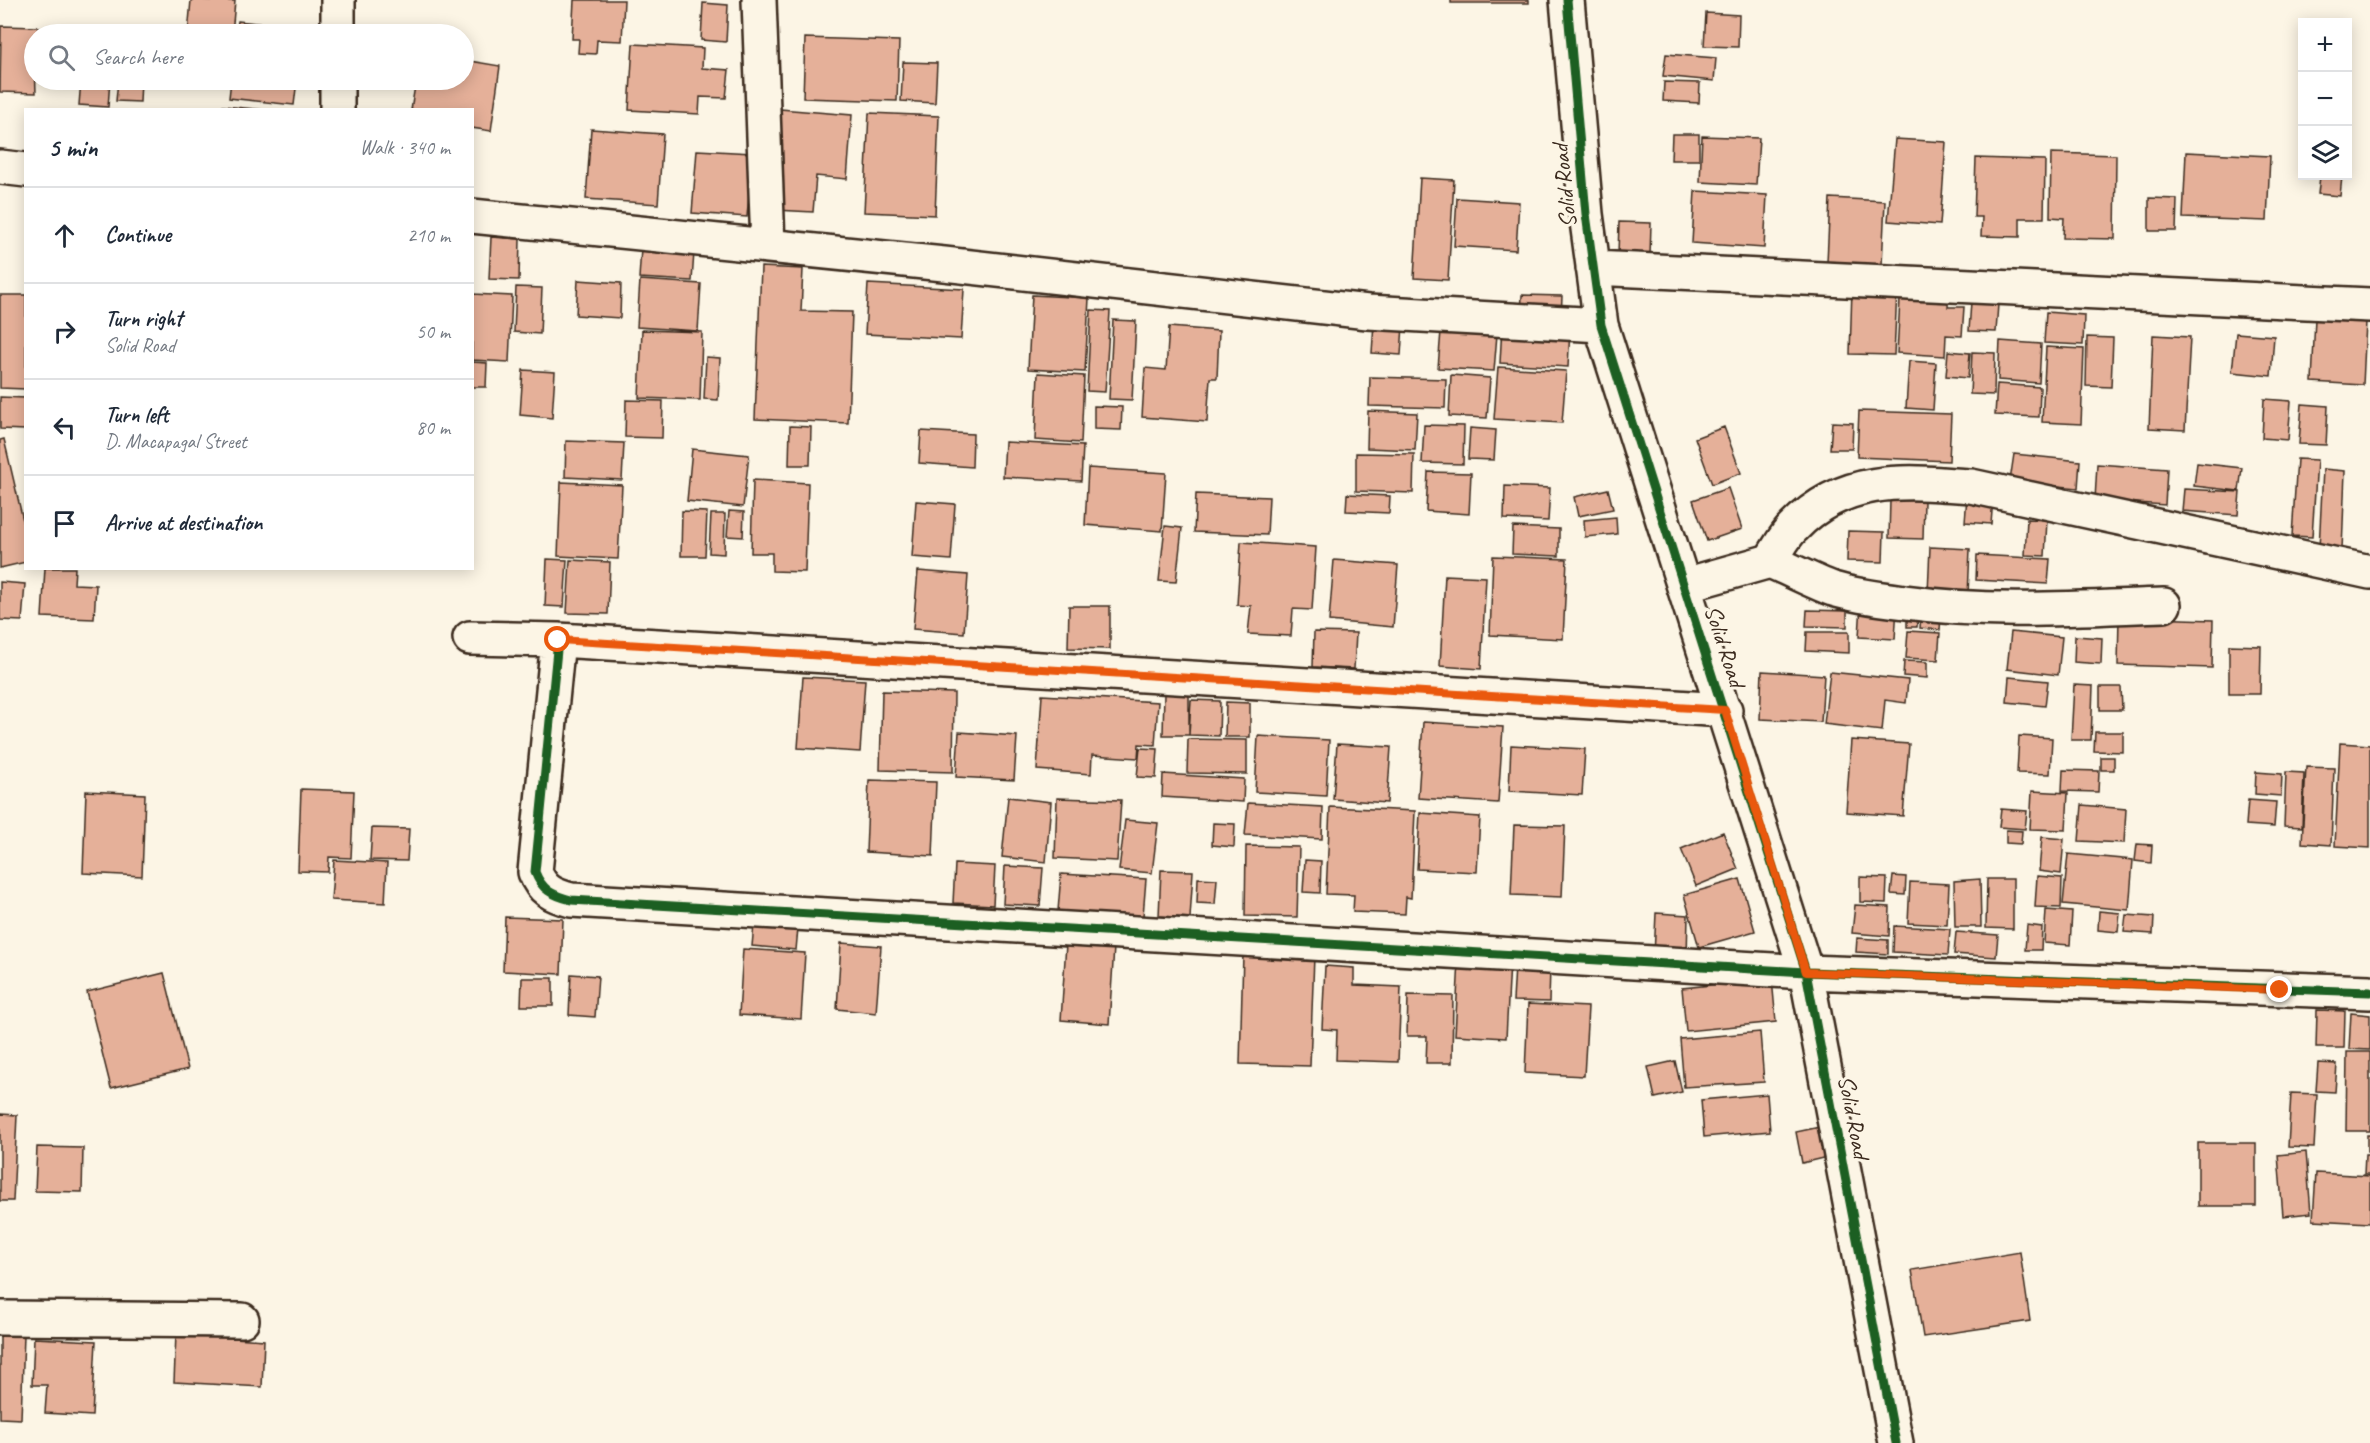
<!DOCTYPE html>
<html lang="en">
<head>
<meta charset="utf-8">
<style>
	body { margin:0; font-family:Caveat,sans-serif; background:#f2f2f3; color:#1f2937 }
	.controls { position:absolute; right:18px; top:18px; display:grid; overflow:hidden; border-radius:0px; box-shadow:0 3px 15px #0003 }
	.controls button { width:54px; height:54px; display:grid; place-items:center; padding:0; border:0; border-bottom:2px solid #e0e1e3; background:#fff; color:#1f2937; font:30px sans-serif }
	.stop { position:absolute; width:18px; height:18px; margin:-14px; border:4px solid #ea580c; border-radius:50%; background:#fff }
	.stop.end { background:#ea580c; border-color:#fff; box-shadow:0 2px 6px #0008 }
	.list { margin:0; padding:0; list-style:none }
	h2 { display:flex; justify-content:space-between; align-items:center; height:78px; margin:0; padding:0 24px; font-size:26px }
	h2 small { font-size:20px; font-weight:400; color:#747a83 }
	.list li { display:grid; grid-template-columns:39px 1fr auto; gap:18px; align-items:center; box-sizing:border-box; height:96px; padding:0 24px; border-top:2px solid #e0e1e3 }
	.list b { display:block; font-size:22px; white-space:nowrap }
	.list p { margin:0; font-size:20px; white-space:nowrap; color:#747a83 }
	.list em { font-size:20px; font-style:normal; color:#747a83 }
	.icon { flex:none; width:33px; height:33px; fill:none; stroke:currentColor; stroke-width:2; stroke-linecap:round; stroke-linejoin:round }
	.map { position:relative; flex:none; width:2370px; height:1443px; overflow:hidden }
	.search { position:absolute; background:#fff; box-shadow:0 3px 15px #0003; left:24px; top:24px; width:450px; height:66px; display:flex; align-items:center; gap:15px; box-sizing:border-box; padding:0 21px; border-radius:33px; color:#747a83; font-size:22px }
	.panel { position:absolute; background:#fff; box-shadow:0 3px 15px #0003; left:24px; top:108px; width:450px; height:462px; border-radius:0px }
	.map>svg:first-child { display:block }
</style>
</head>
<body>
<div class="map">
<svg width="2370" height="1443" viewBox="0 0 2370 1443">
	<rect width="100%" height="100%" fill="#fcf5e5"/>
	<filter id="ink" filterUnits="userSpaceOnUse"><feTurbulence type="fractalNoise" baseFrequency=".0167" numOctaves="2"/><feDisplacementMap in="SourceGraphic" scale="12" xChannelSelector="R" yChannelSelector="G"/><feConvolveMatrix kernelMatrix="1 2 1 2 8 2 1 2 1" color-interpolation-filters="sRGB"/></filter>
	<g filter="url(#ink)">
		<!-- building -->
		<path fill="#e5b099" stroke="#3b2a1e" stroke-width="1.5" d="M191,0L235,1L232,34H188Z
			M574,0H624L622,41L597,40L596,54L578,53L579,39H572Z
			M1451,0H1529V3H1451Z
			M703,3L728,5L726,42L701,40Z
			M1706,13L1739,15L1738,47L1704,46Z
			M238,21L302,28L301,34H236Z
			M1,26L38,27V34H34L36,93L0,92Z
			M805,38L899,41L897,101L803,98Z
			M633,44L703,48L702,68L729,70L726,98L700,97L699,114L629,110Z
			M1666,54L1716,58L1714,81L1663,76Z
			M464,60L500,66L491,131L472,128V110H411L416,80H464Z
			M903,62L937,63L935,103L901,101Z
			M81,80H110L108,107L79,105Z
			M118,80H141L140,102L116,101Z
			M231,80H297L294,105L229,98Z
			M1664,82L1700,83L1699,103L1663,101Z
			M223,106L265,110H223Z
			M780,109L852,115L847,179L816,176L813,212L776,210L775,174Z
			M869,113L939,116L935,215L864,212Z
			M591,129L663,134L658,204L586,199Z
			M1672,134H1699V160H1671Z
			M1702,136L1759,138L1756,185L1700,182Z
			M1895,139L1946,142L1940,225L1888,221Z
			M697,150L752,153L747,217L692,213Z
			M2186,152L2270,156L2267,221L2183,218Z
			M2051,153L2116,155L2115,239L2063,238L2064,218L2050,217Z
			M1976,158L2045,160L2044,218H2020V237L1981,236L1982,217H1974Z
			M2320,176H2342L2340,196L2318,194Z
			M1420,178L1454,180L1448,280L1414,278Z
			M1695,191L1767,195L1764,248L1692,243Z
			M1457,198L1519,202L1516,250L1454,246Z
			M1830,198L1885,201L1882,265L1827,262Z
			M2149,198L2177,199L2176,231H2149Z
			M1619,222L1651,223L1650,256L1618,255Z
			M491,237L520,239L519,280L489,279Z
			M641,249L694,252L692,281L639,278Z
			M761,267L803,269L801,311L852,312L848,423L755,419Z
			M578,280L621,283L620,318L576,315Z
			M640,280L701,284L698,331L637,327Z
			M1901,282L1949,285L1948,307H1964L1962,336L1946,335L1945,356L1897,353Z
			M868,284L964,289L961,339L865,334Z
			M516,287L542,288L540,334L514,332Z
			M1852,289L1897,290L1894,355L1850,354Z
			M472,294L512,296L509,362L472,360Z
			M0,295H26V389L0,388Z
			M1032,295L1089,298L1085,372L1028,369Z
			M1522,295L1562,296L1561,317L1521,315Z
			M1971,302L1998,304L1996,332L1969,331Z
			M1091,310L1110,311L1105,392L1087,391Z
			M2046,312L2084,315L2083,345L2044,343Z
			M2315,318L2366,321L2363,385L2312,382Z
			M1113,320L1136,321L1132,400L1109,399Z
			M1374,323L1403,325L1401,355L1372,353Z
			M1502,326L1570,329L1568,367L1500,363Z
			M1169,327L1219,331L1217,378H1210L1207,422L1142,417L1145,368L1166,370Z
			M642,330L702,332L700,400L639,398Z
			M1441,331L1497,334L1494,371L1438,368Z
			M2236,333L2274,336L2271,376L2232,372Z
			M2153,335L2190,337L2185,430L2149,428Z
			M2087,337L2113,338L2111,387L2086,386Z
			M2000,341L2041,344L2039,383L1998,380Z
			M2046,347L2084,349L2081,424L2042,422Z
			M1948,351L1970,353L1968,378L1946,376Z
			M1972,352L1995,353L1994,395L1970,394Z
			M706,357L720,358L718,400L704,399Z
			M1909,361L1936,363L1933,410L1906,408Z
			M472,362L487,363L486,387H472Z
			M1498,367L1566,371L1562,423L1494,419Z
			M523,370L555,372L552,418L520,415Z
			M1038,373L1084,376L1081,443L1035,440Z
			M1451,375L1490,378L1487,418L1449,416Z
			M1370,377L1446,379L1445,408L1369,406Z
			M1997,384L2040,387L2039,417L1995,415Z
			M0,397L26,398V430L0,429Z
			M2264,399L2291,401L2288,440L2262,438Z
			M626,400L663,401L662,438L625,437Z
			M2302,404L2328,406L2326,445L2299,444Z
			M1094,406L1122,407L1121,430L1094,429Z
			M1368,411L1417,413L1415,450L1367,448Z
			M1859,411L1951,414L1949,461L1857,457Z
			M1832,422L1853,423L1852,449H1830Z
			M1424,425L1464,426L1463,464L1422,463Z
			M790,426L811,427L810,465H789Z
			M1724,427L1741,473L1712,484L1695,438Z
			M1470,428L1496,430L1494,460L1468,459Z
			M921,431L973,434L972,467L919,463Z
			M4,439L26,533V562L0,568V440Z
			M566,441L624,443L622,480L565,477Z
			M1005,442L1083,446L1081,481L1003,477Z
			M692,449L749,455L743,507L687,501Z
			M1356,453L1414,454L1413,493L1356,491Z
			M2014,454L2080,461L2078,488L2010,481Z
			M2297,459L2317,460L2312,537L2292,536Z
			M2197,463L2242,468L2239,491L2194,486Z
			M2097,464L2167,469L2165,505L2095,500Z
			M1088,468L1166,473L1162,531L1085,525Z
			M2323,469L2345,471L2342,550L2319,549Z
			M1428,472L1471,473L1469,514L1426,511Z
			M753,480L808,483L805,572L772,571V553H751Z
			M561,482L622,485L618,559L558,556Z
			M1505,486L1550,488L1548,521L1504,519Z
			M1728,488L1742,529L1707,541L1693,500Z
			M1608,489L1613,509L1578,516L1574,497Z
			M2184,489L2240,492L2238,515L2182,511Z
			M1196,494L1269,497L1267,535L1194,532Z
			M1347,494L1390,496L1389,513L1346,511Z
			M1967,496L1993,498L1991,524L1965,522Z
			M1890,500L1924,501L1923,539L1889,538Z
			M916,501L955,504L951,560L912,557Z
			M682,511L707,512L705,556H681Z
			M729,511L744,512L743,537L727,536Z
			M711,514H725L724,554L709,553Z
			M1616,517L1617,534L1585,537L1584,520Z
			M2027,519L2047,520L2045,556L2025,555Z
			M1165,526L1182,528L1176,582L1159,581Z
			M1513,527L1559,529V556L1512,554Z
			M1848,531L1884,532L1883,562L1847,561Z
			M1241,542L1316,547L1312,610L1293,609L1291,636L1248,634L1251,606L1237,605Z
			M1930,547L1970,549L1968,595L1928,593Z
			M1977,555L2050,559L2048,584L1976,580Z
			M1493,556L1567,559L1563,639L1490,635Z
			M547,559L567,560L564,607L545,606Z
			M570,560L610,562L608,614L567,613Z
			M1334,560L1398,565L1393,627L1329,621Z
			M45,568H75L74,584L96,585L94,619L42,617Z
			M918,571L968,575L964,633L913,629Z
			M1445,575L1486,577L1481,669L1440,666Z
			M0,582L25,584L22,621L0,620Z
			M1861,604L1897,606L1895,639L1859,637Z
			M1069,606H1110V649L1068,648Z
			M1807,610L1847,611V627L1806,626Z
			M1907,613H1918L1917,627H1907Z
			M1921,614L1941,615L1940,630L1920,628Z
			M2119,617L2213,620L2212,668L2118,665Z
			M1908,631L1940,633L1938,660L1906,658Z
			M1314,632L1356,633L1354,669L1313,667Z
			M1807,632H1849V653L1806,651Z
			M2011,632L2062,637L2058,675L2007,669Z
			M2075,636L2102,638L2101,664L2074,662Z
			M2229,645L2261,646L2260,694H2229Z
			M1904,661L1927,662V678L1903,676Z
			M1762,671L1824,675L1821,722L1760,719Z
			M1830,672L1908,680L1906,703L1885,700L1882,731L1824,724Z
			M803,677L865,680L860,752L798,748Z
			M2009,677L2048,681L2045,706L2007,702Z
			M2074,685L2093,686L2091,740H2071Z
			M2100,687H2121L2122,710H2100Z
			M882,691L954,693L953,772L880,770Z
			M1164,693H1189V735H1163Z
			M1042,695L1158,702L1155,745L1139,744L1138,758L1092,755L1091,774L1037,770Z
			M1191,700L1220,701L1219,736L1189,735Z
			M1226,702L1250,703V737H1225Z
			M1423,722L1503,727L1498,803L1418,798Z
			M959,732L1017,736L1014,780L956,777Z
			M2095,732H2123V752L2094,751Z
			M1258,736L1329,740L1326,796L1255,792Z
			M2019,736L2052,738L2050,774L2017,773Z
			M1188,739L1247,740V774L1187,773Z
			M1851,740L1909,744L1903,816L1846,812Z
			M2340,743L2370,745V848L2335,846Z
			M1337,744L1391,747L1387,803L1333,799Z
			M1511,745L1585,749L1582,795L1509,791Z
			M1140,748L1158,749L1156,778L1137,777Z
			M2101,757H2114V770H2101Z
			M2306,767L2334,768L2331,845L2302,843Z
			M2063,770L2099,771L2098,792L2062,791Z
			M2256,772L2282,774L2281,796L2255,794Z
			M2286,772L2304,773L2302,827L2284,826Z
			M1163,774L1244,779L1243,802L1162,797Z
			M869,780L936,782L933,856L866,852Z
			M301,789L354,791L351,858L329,857L328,872L298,871Z
			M86,791L145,794L142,876L83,873Z
			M2032,791L2068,793L2066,830L2030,829Z
			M1008,797L1051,802L1046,862L1002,857Z
			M1057,798L1121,800L1117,861L1055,858Z
			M2248,800L2276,802L2274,827L2246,825Z
			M1248,803L1323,807L1322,839L1245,835Z
			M2082,805L2126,809L2124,843L2079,841Z
			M1330,807L1415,811L1411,898L1406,897L1405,914L1353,912L1354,895L1326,894Z
			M2001,809L2027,811L2025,829L1999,827Z
			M1420,813L1480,817L1477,872L1417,869Z
			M1125,820L1158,823L1152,873L1119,870Z
			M1213,823L1235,824L1234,847L1212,845Z
			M1514,825L1565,826L1562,897L1511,895Z
			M372,828L409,829L407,861L370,860Z
			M2006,830L2022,831L2021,844L2006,843Z
			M1723,832L1738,869L1696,886L1681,849Z
			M2042,837L2064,839L2061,874L2039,871Z
			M2137,844L2152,845L2151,863L2135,861Z
			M1246,846L1299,847L1297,917L1245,916Z
			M2068,854L2133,860L2129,910L2063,904Z
			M334,860L387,863L385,903L331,900Z
			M1305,860L1321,861L1320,893L1303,892Z
			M955,864L995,866L993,905L953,903Z
			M1005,866L1043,868L1040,906L1003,904Z
			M1161,870L1193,871L1190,918L1159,916Z
			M1061,874L1146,879L1143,916L1058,911Z
			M1893,876L1906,877L1905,895L1891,894Z
			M2037,876L2062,878L2061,908L2035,907Z
			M1860,877L1887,878L1886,903L1860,902Z
			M1198,878L1217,879L1215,904L1197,903Z
			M1740,879L1755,931L1699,947L1684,895Z
			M1980,879L1981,927H1955L1954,881Z
			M1987,879H2013V929L1986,928Z
			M1910,882L1949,884L1947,925L1908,923Z
			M1855,905L1890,907L1889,936L1852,933Z
			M2046,910L2072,912L2070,945L2044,943Z
			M2099,911L2120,913L2118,932L2098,930Z
			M1656,913L1688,915L1687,957L1654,956Z
			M2126,915L2154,917L2153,934L2124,932Z
			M505,917L563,919L561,974L503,971Z
			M754,925L798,928L796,950L752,946Z
			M2027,925L2042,927L2041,950H2025Z
			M1894,926L1950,929L1948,955L1893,952Z
			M1956,932L1998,935L1996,957L1954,954Z
			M1857,938L1888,940V954L1856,952Z
			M841,943L881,946L876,1013L837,1009Z
			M1066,944L1114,947L1109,1024L1061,1020Z
			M743,949L805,953L801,1019L739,1015Z
			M1243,954L1314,956L1310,1066L1240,1064Z
			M1459,960L1510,962L1506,1038L1455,1035Z
			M1325,966L1354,968V985L1401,987L1398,1062L1336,1060L1337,1030L1322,1029Z
			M1515,966L1550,967L1549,1002L1513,1001Z
			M164,973L188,1069L111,1088L87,992Z
			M571,974L598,976L595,1017L569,1015Z
			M522,978H553V1006H521Z
			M1772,979L1776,1022L1686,1031L1682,988Z
			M1408,995L1453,996L1452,1063H1426L1427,1036H1407Z
			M1528,1004L1588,1007L1584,1076L1525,1073Z
			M2317,1010L2345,1011L2344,1048H2316Z
			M2351,1013L2370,1015V1050L2349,1049Z
			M1760,1032L1764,1082L1684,1087L1680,1039Z
			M2347,1052H2370V1131H2346Z
			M1675,1061L1682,1092L1655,1098L1648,1067Z
			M2318,1063L2337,1064L2335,1092L2316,1091Z
			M2291,1093L2317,1094L2314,1148L2288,1147Z
			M1767,1094L1770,1131L1704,1137L1701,1100Z
			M0,1114L17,1115L13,1201H0Z
			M1820,1127L1827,1157L1802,1163L1796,1132Z
			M2367,1135H2370V1152H2367Z
			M2198,1143H2256V1206H2198Z
			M37,1147L83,1148L82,1192L35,1191Z
			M2306,1152L2311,1213L2283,1216L2278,1155Z
			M2365,1155H2370V1174H2364Z
			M2316,1173L2370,1176V1223L2313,1220Z
			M2020,1252L2030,1321L1923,1337L1912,1270Z
			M0,1334L24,1335L21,1419L0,1418Z
			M176,1334L264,1340L262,1387L174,1382Z
			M34,1338L96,1341L92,1416L45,1413L47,1385H32Z"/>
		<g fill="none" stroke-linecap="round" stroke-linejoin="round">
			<!-- minor casing -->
			<g stroke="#3b2a1e" stroke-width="38">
				<path id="minor" d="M759,0L768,246
					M1567,0L1586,214L1601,325L1806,972L1896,1443
					M338,34V0
					M337,110V80
					M0,167L26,170
					M472,216L944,264L1368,312L1601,325
					M1593,268L2370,305
					M1770,561C1791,570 1812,581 1833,589C1856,596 1881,599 1905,602C1992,614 2077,608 2164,605
					M1685,585L1770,561C1778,550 1784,536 1794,527C1844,475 1904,481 1971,486L2370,572
					M470,638L558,640L1725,710
					M558,640L535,872C542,890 552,895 571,900L1806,972L2370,992
					M0,1318L242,1320"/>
			</g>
			<!-- minor -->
			<use href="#minor" stroke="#fcf5e5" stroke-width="33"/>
			<!-- cycleway casing -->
			<g stroke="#fcf5e5" stroke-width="13">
				<path id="cycleway" d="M1567,0L1586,214L1601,325L1806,972L1896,1443
					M558,640L535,872C542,890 552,895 571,900L1806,972L2370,992"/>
			</g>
			<!-- cycleway -->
			<use href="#cycleway" stroke="#1b5e20" stroke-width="9"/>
		</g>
	</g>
	<g fill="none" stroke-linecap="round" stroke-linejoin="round" filter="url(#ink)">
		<!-- route -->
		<path stroke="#ea580c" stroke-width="8" d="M558,640L1725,710L1806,972L2280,990"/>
	</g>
	<g text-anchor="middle" stroke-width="6" stroke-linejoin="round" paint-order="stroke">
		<!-- street labels -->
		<g font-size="24" fill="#3b2a1e" stroke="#fcf5e5">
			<text transform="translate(1564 186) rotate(-96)" y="8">Solid Road</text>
			<text transform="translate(1725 646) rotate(72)" y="8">Solid Road</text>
			<text transform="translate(1854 1117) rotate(79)" y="8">Solid Road</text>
		</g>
	</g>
</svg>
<div class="controls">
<button>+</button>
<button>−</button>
<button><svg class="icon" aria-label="layers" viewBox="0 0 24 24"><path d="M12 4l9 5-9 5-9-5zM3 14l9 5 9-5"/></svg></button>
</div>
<div class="stop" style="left:558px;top:640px"></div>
<div class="stop end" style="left:2280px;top:990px"></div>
<div class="search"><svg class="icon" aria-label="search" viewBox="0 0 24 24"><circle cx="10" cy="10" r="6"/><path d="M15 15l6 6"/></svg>Search here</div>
<section class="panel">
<h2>5 min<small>Walk · 340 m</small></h2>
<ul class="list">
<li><svg class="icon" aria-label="ahead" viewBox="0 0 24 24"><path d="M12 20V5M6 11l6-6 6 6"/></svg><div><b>Continue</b></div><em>210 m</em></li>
<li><svg class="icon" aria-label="right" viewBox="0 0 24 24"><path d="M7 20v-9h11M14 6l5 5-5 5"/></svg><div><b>Turn right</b><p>Solid Road</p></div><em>50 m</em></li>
<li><svg class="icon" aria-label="left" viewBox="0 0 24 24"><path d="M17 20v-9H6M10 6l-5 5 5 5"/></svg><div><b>Turn left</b><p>D. Macapagal Street</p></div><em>80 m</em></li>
<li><svg class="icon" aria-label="arrive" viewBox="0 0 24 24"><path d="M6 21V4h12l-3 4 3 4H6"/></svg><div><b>Arrive at destination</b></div></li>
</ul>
</section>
</div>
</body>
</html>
